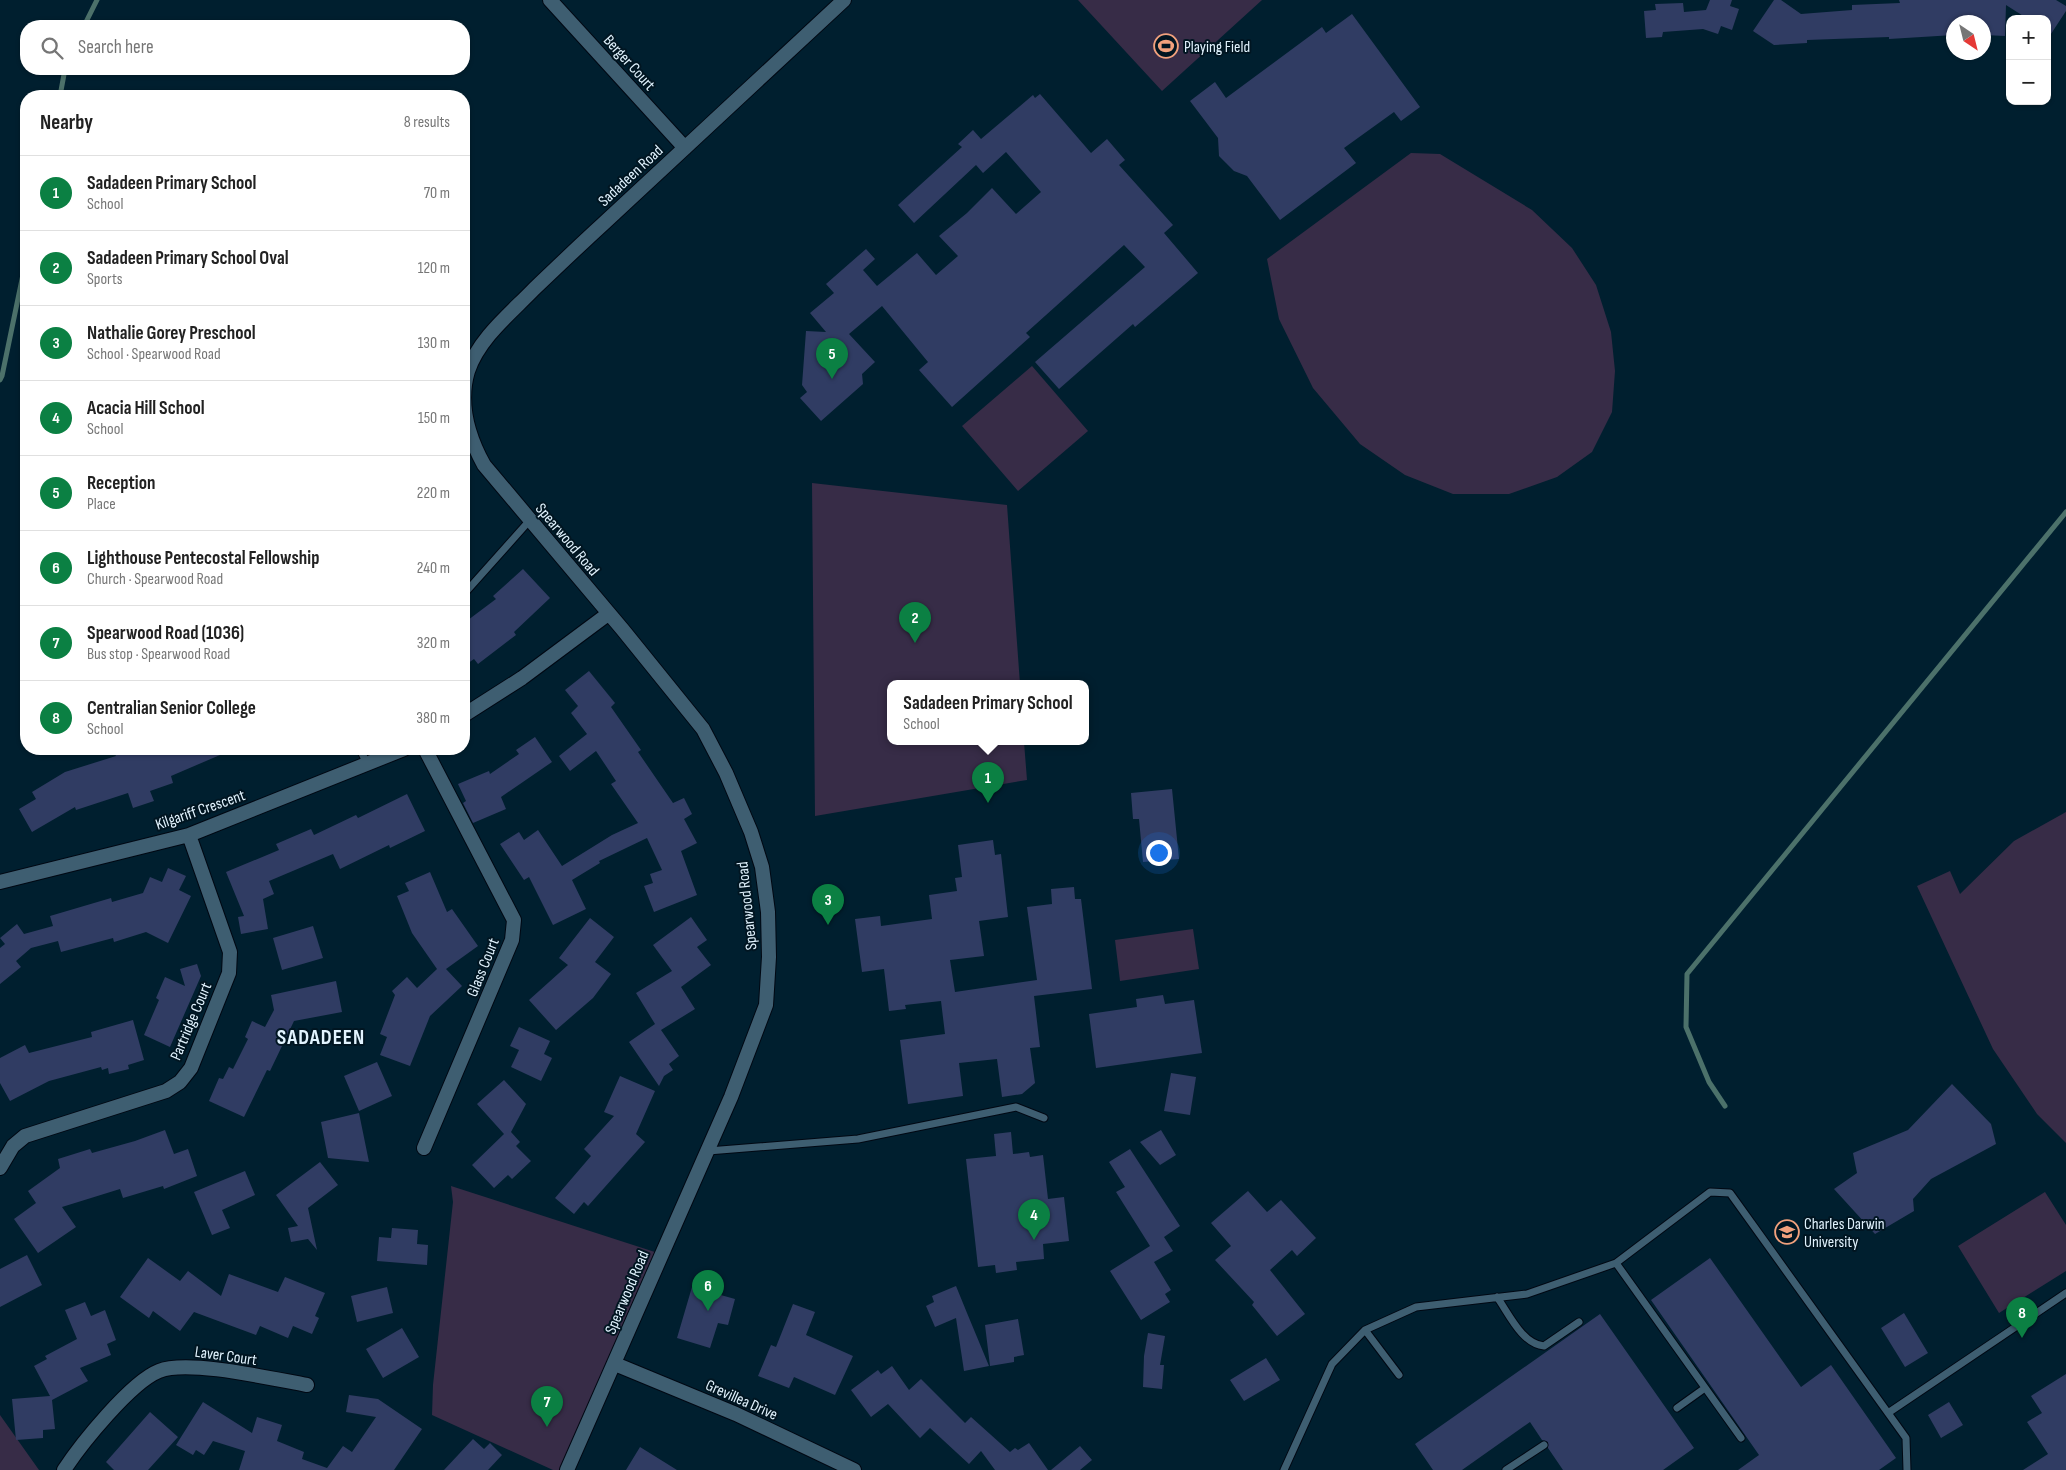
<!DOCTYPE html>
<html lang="en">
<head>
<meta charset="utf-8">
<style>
	body { margin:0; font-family:"Sofia Sans Condensed",sans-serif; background:#f2f2f2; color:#222 }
	.controls { position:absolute; right:15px; top:15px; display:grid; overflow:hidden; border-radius:10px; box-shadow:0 1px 4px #0004 }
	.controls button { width:45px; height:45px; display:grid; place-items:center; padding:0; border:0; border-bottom:1px solid #e0e0e0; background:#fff; color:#222; font:25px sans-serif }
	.compass { position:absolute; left:1946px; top:15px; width:45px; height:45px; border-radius:50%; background:#fff; box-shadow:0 1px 4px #0004; rotate:145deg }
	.you { position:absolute; left:1158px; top:852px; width:18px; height:18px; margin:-12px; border:4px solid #fff; border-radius:50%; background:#1a73e8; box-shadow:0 0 0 8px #1a73e833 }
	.badge { display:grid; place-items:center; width:32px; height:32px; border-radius:50%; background:#0b8043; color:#fff; font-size:16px; font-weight:700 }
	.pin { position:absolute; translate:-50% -41px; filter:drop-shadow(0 1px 2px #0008) }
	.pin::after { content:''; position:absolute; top:26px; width:18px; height:15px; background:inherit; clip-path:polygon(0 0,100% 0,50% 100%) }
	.popup { position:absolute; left:887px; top:680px; width:202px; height:65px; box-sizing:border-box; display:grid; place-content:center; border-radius:10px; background:#fff; filter:drop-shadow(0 1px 4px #0005); font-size:16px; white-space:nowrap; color:#767676 }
	.popup b { font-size:19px; color:#222 }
	.popup::after { content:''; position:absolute; left:50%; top:100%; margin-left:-10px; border:10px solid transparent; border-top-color:#fff }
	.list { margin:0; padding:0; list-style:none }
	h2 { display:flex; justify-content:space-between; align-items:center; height:65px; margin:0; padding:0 20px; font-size:21px }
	h2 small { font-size:16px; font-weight:400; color:#767676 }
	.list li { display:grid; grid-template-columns:32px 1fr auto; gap:15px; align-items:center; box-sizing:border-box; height:75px; padding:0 20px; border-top:1px solid #e0e0e0 }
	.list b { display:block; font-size:19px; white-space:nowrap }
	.list p { margin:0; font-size:16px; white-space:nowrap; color:#767676 }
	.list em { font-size:16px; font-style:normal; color:#767676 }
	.icon { flex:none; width:28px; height:28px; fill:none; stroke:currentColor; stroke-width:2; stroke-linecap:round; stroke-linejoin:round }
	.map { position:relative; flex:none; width:2066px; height:1470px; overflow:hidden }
	.search { position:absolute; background:#fff; box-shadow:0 1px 4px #0004; left:20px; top:20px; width:450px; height:55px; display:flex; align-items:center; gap:12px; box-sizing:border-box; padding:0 18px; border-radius:20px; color:#767676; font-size:19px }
	.panel { position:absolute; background:#fff; box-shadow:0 1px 4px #0004; left:20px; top:90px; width:450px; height:665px; border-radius:20px }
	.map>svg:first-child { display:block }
</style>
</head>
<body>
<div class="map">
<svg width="2066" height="1470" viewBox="0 0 2066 1470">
	<rect width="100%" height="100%" fill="#001f2f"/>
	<!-- green -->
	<path fill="#372c47" d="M1078,0H1262L1162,91Z
		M1411,153L1440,154L1532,210L1572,248L1596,285L1611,332L1615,371L1612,412L1592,452L1557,477L1509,494H1453L1405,475L1360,444L1313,388L1279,319L1267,259Z
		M1032,366L1088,431L1018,491L962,426Z
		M812,483L1007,505L1020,684H890V742H1024L1027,780L815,816Z
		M2066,812V1143L2037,1114L1993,1049L1917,886L1950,871L1960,894L2014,841Z
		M1193,929L1199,969L1120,981L1115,940Z
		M451,1186L661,1254L567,1470H553L432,1415L433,1385L453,1202Z
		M2045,1192L2066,1225V1271L1999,1313L1958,1246Z
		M0,1415L39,1470H0Z"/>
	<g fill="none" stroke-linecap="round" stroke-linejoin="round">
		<!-- stream -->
		<path stroke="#4c716a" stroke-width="5" d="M84,26L97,0
			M60,96L65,69
			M0,380L2,376L26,260
			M1725,1106L1709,1082L1686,1027L1687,974L2066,512"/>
	</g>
	<!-- building -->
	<path fill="#303c63" d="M1710,0H1732L1730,6L1739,9L1732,30L1721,26L1718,34L1703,29L1663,32L1662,37L1646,38L1644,11L1656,10L1655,4L1683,3L1684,12L1706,10Z
		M1774,0H1781L1801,14L1852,10V5L1900,3L1899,0H2056L2066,6V11L2047,40V19H2028L2006,5L2005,36L1984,35V22H1954V35L1889,39V37L1807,40V43L1774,45L1753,31Z
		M1352,14L1420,107L1401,121L1394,112L1344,148L1356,163L1280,220L1247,176L1234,171L1219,156L1218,138L1190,101L1215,82L1226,98L1322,27L1326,33Z
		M1040,94L1091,153L1107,139L1125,160L1119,165L1173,225L1164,233L1198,273L1135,327L1133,324L1059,389L1035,362L1145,267L1124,245L1026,333L1030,337L952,407L919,370L928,362L882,306L849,334L875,362L862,374L863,384L821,421L800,398L807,392L802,385L806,331L826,332L810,313L834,293L826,284L866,249L875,259L863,270L877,286L917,253L936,275L958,256L939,236L967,213L992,188L1016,214L1041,192L1006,152L983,173L976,165L914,223L898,205L962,147L958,144L973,130L981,139L1033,95L1035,98Z
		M523,569L550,598L514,632L516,635L478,664L474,659L464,666V623L496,599L493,596Z
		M589,671L615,703L611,707L641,750L638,752L673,803L684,798L692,814L684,819L697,843L681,851L697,895L654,912L644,886L653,883L650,874L662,870L647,838L599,861L600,863L572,880L586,909L553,925L529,877L524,880L500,844L519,832L524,840L538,830L562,866L612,835L638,823L611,784L616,781L596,751L570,771L559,756L587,734L571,713L578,706L565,690Z
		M535,737L552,762L501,797L506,809L473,823L463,803L466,801L458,784L489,771L490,774L519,754L516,750Z
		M125,749H127L129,754L143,749H234L171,776L173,783L150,791L154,801L133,808L128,793L76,810L75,807L32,832L19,809L36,799L32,792L65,772L116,756L114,752Z
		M1172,789L1179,859L1143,862L1139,819H1133L1131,793Z
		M407,794L425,831L390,848L389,845L340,869L333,854L269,881L274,894L263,899L268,929L241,934L238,917L244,916L226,872L279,850L276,844L311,829L314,835L356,815L358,818Z
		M993,840L995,855L1001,854L1008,917L979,921L984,956L950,960L955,992L1037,980L1027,907L1052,904L1051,889L1074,887L1075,899H1081L1092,989L1034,996L1040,1047L1030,1048L1035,1083L1022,1094L1002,1097L997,1059L959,1063L963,1096L908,1104L900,1040L945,1034L941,1001L905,1005L906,1009L889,1011L884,969L862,972L855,919L880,916L881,926L932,919L929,895L957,891L955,878L962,877L958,845Z
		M168,868L186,876L179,890L191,896L168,943L146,932L114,942L113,938L61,952L58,941L31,948L16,961L21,967L0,984V948L5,944L0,938L17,924L24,934L53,926L50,916L111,898L112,902L143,893L150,877L162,882Z
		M430,872L447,912L452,909L478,946L446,969L462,986L430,1016L410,1066L380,1055L387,1037L380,1034L395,995L392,991L407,977L417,988L437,969L412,933L397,896L409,891L405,883Z
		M691,917L707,940L697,947L711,965L681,987L695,1009L661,1030L679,1056L669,1064L673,1070L664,1076L659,1086L629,1042L655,1024L636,993L672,971L653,945Z
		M590,918L614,937L595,962L611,974L593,998L556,1030L529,1000L568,965L559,958Z
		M313,926L323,958L282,970L273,938Z
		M197,964L201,976L170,1047L144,1035L159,1000L156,998L165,977L185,986L180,969Z
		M336,981L342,1012L294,1021L270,1071L267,1070L244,1117L209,1101L219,1078L223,1079L229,1067L233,1069L248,1039L245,1037L252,1021L265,1027L274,1010L271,995Z
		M1163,995L1165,1004L1194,1000L1202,1053L1096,1068L1089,1014L1137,1007L1136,999Z
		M133,1020L144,1060L128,1065L129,1069L109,1074L108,1068L102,1070L101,1067L49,1081L10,1101L0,1083V1058L25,1045L29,1053L92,1037L91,1032Z
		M519,1027L550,1041L544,1054L552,1058L541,1081L511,1067L519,1050L510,1046Z
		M377,1062L392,1096L359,1111L344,1076Z
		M1171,1073L1196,1077L1190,1115L1164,1111Z
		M620,1076L655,1091L636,1134L645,1142L588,1206L584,1202L574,1214L555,1198L591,1156L584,1149L614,1116L604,1112Z
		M504,1080L526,1104L511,1132L520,1142L516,1146L531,1161L512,1179L508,1175L494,1188L472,1165L504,1134L477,1104Z
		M1952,1084L1991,1124L1996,1144L1931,1179L1913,1199L1914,1211L1875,1234L1834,1189L1857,1173L1853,1153L1908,1130Z
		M359,1113L369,1162L328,1158L321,1122Z
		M165,1130L174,1154L188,1149L197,1176L164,1189L163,1186L123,1198L120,1189L62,1207L76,1227L38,1253L14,1219L36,1203L28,1191L60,1168L58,1159L90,1149L92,1153L135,1141Z
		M1161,1130L1176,1155L1160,1165L1140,1142Z
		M1011,1132L1013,1154L1029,1152L1030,1157L1043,1155L1048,1199L1064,1197L1069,1241L1043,1244L1044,1259L1016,1262L1017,1270L996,1273L995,1265L978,1267L966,1159L996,1156L994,1134Z
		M1130,1149L1180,1226L1164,1237L1173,1251L1154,1262L1171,1290L1165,1294L1170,1302L1141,1320L1110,1271L1150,1246L1116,1192L1125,1187L1109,1162Z
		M320,1162L338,1185L308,1208L317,1250L308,1239L291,1242L288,1228L298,1226L276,1195Z
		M245,1171L255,1195L222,1210L230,1228L212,1235L194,1192Z
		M1248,1191L1267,1212L1281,1200L1316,1238L1297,1256L1292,1250L1270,1270L1305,1314L1277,1336L1252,1305L1254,1302L1215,1260L1231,1246L1211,1223Z
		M392,1228L418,1230L417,1244L428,1245L427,1265L377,1261L379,1237L391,1238Z
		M27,1255L42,1285L0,1307V1269Z
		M148,1258L180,1281L188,1271L221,1296L229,1274L278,1292L285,1277L325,1293L315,1316L319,1318L312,1334L293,1326L288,1338L260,1326L256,1335L194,1312L180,1331L153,1311L149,1318L120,1297Z
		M1710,1258L1801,1387L1831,1365L1896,1458L1879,1470H1738L1759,1455L1651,1300Z
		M956,1286L967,1313L989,1366L964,1371L956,1318L935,1327L926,1306L934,1302L932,1296Z
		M387,1287L393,1313L357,1322L351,1296Z
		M692,1287L735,1299L728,1325L718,1323L710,1348L677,1338Z
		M85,1302L91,1316L105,1310L116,1340L107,1344L111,1355L80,1368L88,1381L52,1400L55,1429L43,1430V1438L16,1440L12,1399L50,1396L34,1366L47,1359L45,1356L77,1339L65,1310Z
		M793,1304L815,1312L806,1335L853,1356L835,1395L794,1377L789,1388L758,1376L771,1345L776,1347Z
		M1904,1313L1928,1353L1905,1367L1881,1328Z
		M1600,1314L1694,1448L1663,1470H1563L1548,1448V1442L1542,1440L1530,1422L1462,1470H1433L1415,1444Z
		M1018,1319L1024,1355L1014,1357V1362L990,1366L985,1325Z
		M402,1328L419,1357L383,1378L366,1349Z
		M1148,1333L1165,1336L1160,1365H1164L1162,1389L1143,1387L1144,1356Z
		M1266,1358L1280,1380L1244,1401L1230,1380Z
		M892,1366L909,1390L921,1379L965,1423L971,1417L1010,1452L1015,1448L1018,1450L1029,1443L1048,1470H995L981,1451L969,1464L930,1428L920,1438L888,1404L871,1417L851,1390L878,1370L881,1374Z
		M2066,1374V1470H2023L2048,1454L2027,1422L2042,1413L2031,1396Z
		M349,1395L378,1399L422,1429L394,1470H239L245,1451L213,1441L204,1455L196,1450L193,1455L176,1445L203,1402L252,1433L257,1417L282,1425L277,1441L304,1452L302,1459L327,1468L343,1446L352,1452L376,1417L346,1412Z
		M1949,1402L1963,1425L1941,1438L1928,1415Z
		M150,1412L178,1437L148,1470H114L106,1462Z
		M473,1439L484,1449L490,1443L502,1455L488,1470H444Z
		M1080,1446L1092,1460L1080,1470H1051Z
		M640,1447L677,1470H626Z"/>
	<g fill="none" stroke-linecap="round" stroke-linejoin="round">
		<!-- lane casing -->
		<g stroke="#000813" stroke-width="9">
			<path id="lane" d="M464,594L530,520
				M360,749L367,764
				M708,1151L858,1139L1016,1107L1044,1118
				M1616,1263L1741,1438
				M1497,1297C1509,1314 1522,1344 1544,1346L1579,1322
				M1365,1330L1399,1375
				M1677,1408L1705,1388
				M1888,1413L2066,1293
				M1284,1470L1332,1364L1365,1330L1416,1307L1527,1294L1616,1263L1710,1192L1730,1193L1906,1438L1907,1470
				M1506,1470L1544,1445"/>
		</g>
		<!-- street casing -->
		<g stroke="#000813" stroke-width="16">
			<path id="street" d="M550,0L685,148
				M464,715L522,678L608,614
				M0,882L189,835L404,749
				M424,1148L512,940L514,920L425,749
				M0,1168L13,1146L25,1136L166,1091L180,1082L191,1068L229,973L230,952L189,835
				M615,1364L736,1414L854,1470
				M64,1470C81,1444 131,1382 159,1371C188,1359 273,1379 307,1385
				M567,1470L731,1097L766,1005L769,957L768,912L762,867L751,832L726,773L703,729L623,630L484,465C468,436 458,404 468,371C479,338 511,313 534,289C557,267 580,245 603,224C683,149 764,75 844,0"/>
		</g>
		<!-- lane -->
		<use href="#lane" stroke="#3e5e71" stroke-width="7"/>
		<!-- street -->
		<use href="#street" stroke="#3e5e71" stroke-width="14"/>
	</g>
	<!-- icons -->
	<defs>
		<g id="stadium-ring" transform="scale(1.25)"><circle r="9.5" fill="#001521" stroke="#f1a17d" stroke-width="1.5"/><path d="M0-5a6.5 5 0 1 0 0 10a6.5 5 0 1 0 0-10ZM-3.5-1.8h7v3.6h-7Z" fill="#f1a17d"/></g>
		<g id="university-ring" transform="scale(1.25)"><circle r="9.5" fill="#001521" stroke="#f1a17d" stroke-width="1.5"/><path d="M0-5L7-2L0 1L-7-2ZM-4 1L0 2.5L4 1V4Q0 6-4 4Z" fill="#f1a17d"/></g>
	</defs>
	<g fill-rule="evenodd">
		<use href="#stadium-ring" x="1166" y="46"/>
		<use href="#university-ring" x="1787" y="1232"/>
	</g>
	<g text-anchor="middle" stroke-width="4" stroke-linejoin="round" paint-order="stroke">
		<!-- poi labels -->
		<g font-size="16" fill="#e1f3fe" stroke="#001521" text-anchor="start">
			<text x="1184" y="52">Playing Field</text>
			<text x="1804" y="1229">Charles Darwin<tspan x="1804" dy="18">University</tspan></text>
		</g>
		<!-- street labels -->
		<g font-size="16" fill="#e1f3fe" stroke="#001521">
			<text transform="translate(630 62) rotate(48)" y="6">Berger Court</text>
			<text transform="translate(630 175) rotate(-43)" y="6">Sadadeen Road</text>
			<text transform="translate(568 539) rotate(50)" y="6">Spearwood Road</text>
			<text transform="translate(200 809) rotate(-19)" y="6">Kilgariff Crescent</text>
			<text transform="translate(746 906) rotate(-96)" y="6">Spearwood Road</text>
			<text transform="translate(482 967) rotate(-68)" y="6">Glass Court</text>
			<text transform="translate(190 1021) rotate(-67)" y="6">Partridge Court</text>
			<text transform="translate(626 1292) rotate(-67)" y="6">Spearwood Road</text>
			<text transform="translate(226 1355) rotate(8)" y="6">Laver Court</text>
			<text transform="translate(742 1399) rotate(24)" y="6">Grevillea Drive</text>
		</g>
		<!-- district labels -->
		<g font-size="21" font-weight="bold" letter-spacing="1" fill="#e1f3fe" stroke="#001521">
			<text x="321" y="1044">SADADEEN</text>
		</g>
	</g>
</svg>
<div class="controls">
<button>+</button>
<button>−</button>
</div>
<svg class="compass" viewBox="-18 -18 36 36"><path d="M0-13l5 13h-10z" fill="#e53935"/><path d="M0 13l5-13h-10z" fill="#767676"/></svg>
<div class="you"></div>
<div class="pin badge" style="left:988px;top:803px">1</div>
<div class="popup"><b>Sadadeen Primary School</b>School</div>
<div class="pin badge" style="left:915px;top:643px">2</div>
<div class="pin badge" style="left:828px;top:925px">3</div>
<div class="pin badge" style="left:1034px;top:1240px">4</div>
<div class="pin badge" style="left:832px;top:379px">5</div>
<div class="pin badge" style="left:708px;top:1311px">6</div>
<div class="pin badge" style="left:547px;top:1427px">7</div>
<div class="pin badge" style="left:2022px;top:1338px">8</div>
<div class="search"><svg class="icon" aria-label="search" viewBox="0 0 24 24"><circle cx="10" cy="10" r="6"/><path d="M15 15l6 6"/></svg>Search here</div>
<section class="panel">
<h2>Nearby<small>8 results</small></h2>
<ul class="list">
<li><span class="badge">1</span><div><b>Sadadeen Primary School</b><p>School</p></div><em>70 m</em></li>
<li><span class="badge">2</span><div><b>Sadadeen Primary School Oval</b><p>Sports</p></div><em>120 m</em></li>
<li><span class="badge">3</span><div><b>Nathalie Gorey Preschool</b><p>School · Spearwood Road</p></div><em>130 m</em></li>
<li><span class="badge">4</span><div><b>Acacia Hill School</b><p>School</p></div><em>150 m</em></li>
<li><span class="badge">5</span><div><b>Reception</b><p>Place</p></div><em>220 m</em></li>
<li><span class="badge">6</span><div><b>Lighthouse Pentecostal Fellowship</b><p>Church · Spearwood Road</p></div><em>240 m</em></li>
<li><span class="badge">7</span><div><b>Spearwood Road (1036)</b><p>Bus stop · Spearwood Road</p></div><em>320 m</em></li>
<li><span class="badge">8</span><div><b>Centralian Senior College</b><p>School</p></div><em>380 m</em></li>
</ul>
</section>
</div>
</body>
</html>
